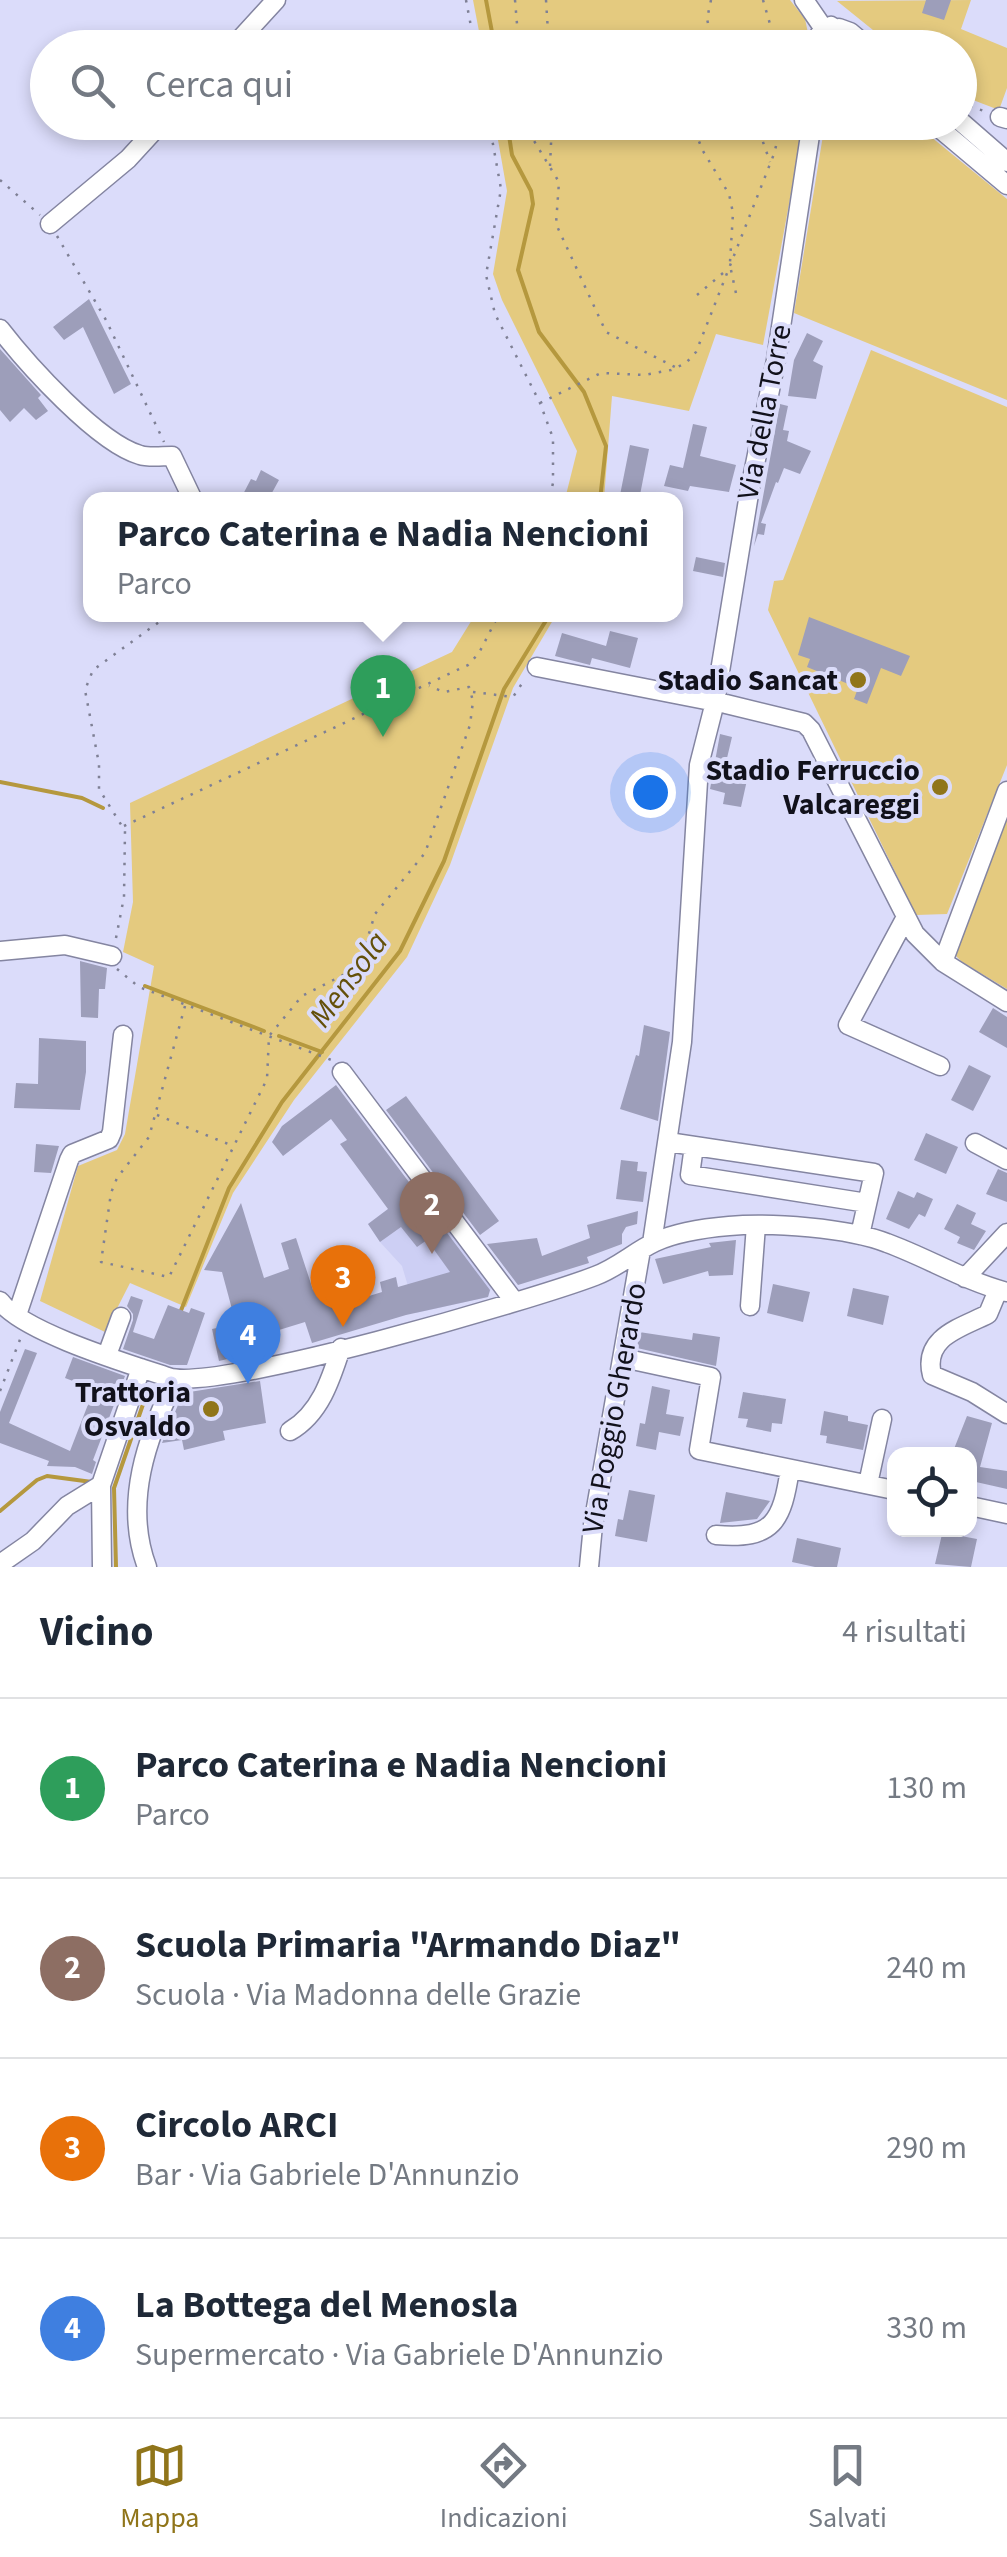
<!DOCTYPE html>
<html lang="it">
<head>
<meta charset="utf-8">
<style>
	body { margin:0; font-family:"Source Sans 3",sans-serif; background:#f6f6f7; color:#1f2937 }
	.controls { position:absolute; right:30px; bottom:30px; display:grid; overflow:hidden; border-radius:20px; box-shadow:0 5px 15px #0003 }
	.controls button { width:90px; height:90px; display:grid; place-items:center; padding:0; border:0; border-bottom:2px solid #e0e1e3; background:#fff; color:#1f2937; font:50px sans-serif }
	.you { position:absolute; left:650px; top:792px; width:35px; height:35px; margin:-25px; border:8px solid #fff; border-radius:50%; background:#1a73e8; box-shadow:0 0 0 15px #1a73e833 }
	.badge { display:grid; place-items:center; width:65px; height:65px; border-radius:50%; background:#90751a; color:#fff; font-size:32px; font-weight:700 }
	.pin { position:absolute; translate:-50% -82px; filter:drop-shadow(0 2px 5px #0008) }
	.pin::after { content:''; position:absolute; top:52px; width:35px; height:30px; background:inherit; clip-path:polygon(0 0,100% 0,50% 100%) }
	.popup { position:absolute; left:83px; top:492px; width:600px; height:130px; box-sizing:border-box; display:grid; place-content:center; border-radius:20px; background:#fff; filter:drop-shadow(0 2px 8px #0005); font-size:32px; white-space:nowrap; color:#747a83 }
	.popup b { font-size:38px; color:#1f2937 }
	.popup::after { content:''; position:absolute; left:50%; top:100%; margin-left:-20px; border:20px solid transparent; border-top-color:#fff }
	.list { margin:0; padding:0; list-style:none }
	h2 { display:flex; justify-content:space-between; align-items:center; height:130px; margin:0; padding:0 40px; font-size:42px }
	h2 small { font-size:32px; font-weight:400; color:#747a83 }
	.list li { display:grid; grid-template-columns:65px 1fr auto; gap:30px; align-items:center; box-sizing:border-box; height:180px; padding:0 40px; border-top:2px solid #e0e1e3 }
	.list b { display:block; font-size:38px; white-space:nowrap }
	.list p { margin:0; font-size:32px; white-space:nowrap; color:#747a83 }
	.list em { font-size:32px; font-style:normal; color:#747a83 }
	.icon { flex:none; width:55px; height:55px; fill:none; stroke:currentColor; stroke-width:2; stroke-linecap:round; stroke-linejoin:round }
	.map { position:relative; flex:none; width:1007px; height:1567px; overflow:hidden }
	.search { position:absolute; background:#fff; box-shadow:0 5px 15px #0003; left:30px; right:30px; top:30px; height:110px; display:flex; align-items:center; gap:25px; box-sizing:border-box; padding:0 35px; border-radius:55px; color:#747a83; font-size:38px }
	.sheet { height:850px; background:#fff }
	nav { display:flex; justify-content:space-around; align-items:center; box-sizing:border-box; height:140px; border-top:2px solid #e0e1e3; background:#fff; font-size:28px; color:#747a83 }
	nav a { display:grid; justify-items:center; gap:5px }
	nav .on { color:#90751a }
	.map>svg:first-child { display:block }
</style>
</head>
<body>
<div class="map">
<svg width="1007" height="1567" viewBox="0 0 1007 1567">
	<rect width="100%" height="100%" fill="#dbdcfa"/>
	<!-- built -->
	<path fill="#cdcff4" d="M421,1184L494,1280L488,1297L416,1313L402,1266L380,1242L368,1224Z"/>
	<!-- green -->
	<path fill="#e4ca7f" d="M473,0H790L805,19L811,47H482Z
		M971,0L961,29L1007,48V88L999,110L960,95V48L894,47L837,1Z
		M495,123H804L763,345L716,334L689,411L612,396L604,499H565L577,451L502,300L493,274L507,191Z
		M825,123H914L1007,199V400L794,313Z
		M871,350L1007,407V765L947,914L916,915L768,610L774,581L783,580Z
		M475,615H556L513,688L450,865L407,957L294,1100L233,1193L186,1307L130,1283L105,1332L40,1301L78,1166L117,1150L125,1134L154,966L123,952L133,902L130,803L452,652Z
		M1007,814V989L962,962L956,956L955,949Z"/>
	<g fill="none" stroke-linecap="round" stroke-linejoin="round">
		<!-- stream -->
		<path stroke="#b5983e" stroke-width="4" d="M486,0L495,48
			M507,122L512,155L531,191L533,204L518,270L539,332L584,392L606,446L600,500
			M0,782L82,798L103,808
			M145,986L264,1031
			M279,1036L322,1052
			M180,1313L229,1188L282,1102L400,951L444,861L504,689L550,614
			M0,1511L37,1480L47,1476L92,1482
			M116,1567L114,1488L148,1390"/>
	</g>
	<!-- building -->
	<path fill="#9d9eba" d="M926,0H951L944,20L922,13Z
		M89,299L131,384L114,394L83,327L64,340L53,327Z
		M807,333L823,341L813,361L823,366L816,399L788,396L794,360Z
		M0,349L41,395L38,398L48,411L36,420L24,408L10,422L0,410Z
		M780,404L788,406L783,430L789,431L787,441L811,451L800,474L784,468L778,483L776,482L761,523L766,524L764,535L758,534L754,546Z
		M693,424L707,427L700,456L736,465L729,492L690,486L688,491L664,486L670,465L683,468Z
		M630,445L649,449L639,500H619Z
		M261,470L279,480L268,500H240L251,479L256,481Z
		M696,557L725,563L723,577L693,571Z
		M809,617L910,656L901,676L881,668L867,704L854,699L858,688L807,667L810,659L798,655Z
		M610,631L638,638L630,668L592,658L590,665L555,656L562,633L606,646Z
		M720,734L732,737L723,775L747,780L741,807L723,804L725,793L710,789Z
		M80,961L107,968L105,989H99L98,1018L81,1017Z
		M993,1008L1007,1017V1048L979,1032Z
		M644,1025L670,1032L658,1121L620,1109L636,1055L639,1056Z
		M39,1038L86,1041V1072L80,1110L14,1108L16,1083L38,1084Z
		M969,1065L991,1076L973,1111L951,1100Z
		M336,1085L490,1290L488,1297L406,1315L312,1343L305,1322L266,1334L270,1349L219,1361L212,1329L236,1324L222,1272L204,1270L241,1203L264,1278L289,1269L281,1243L296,1238L313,1290L337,1283L343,1304L382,1292L380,1282L396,1277L398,1287L450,1272L427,1240L417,1247L401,1227L380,1242L368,1224L388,1209L340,1144L347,1140L331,1119L283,1156L272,1142L282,1126Z
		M406,1096L499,1221L480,1235L386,1110Z
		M926,1133L958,1147L946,1174L914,1160Z
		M36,1144L59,1146L51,1173L34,1172Z
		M621,1160L638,1162L637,1171L647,1172L643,1202L616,1199Z
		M998,1169L1007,1173V1202L986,1194Z
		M898,1191L914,1198L917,1192L933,1199L925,1217L919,1214L909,1229L886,1219Z
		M957,1204L976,1213L971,1224L986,1231L974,1250L957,1243L960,1237L944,1229Z
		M638,1211L637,1224L626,1227L622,1234V1244L587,1257L589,1263L518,1285L487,1244L537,1238L542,1256L590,1238L587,1225Z
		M736,1240L733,1275L709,1276L708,1271L663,1284L655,1259L711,1247L709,1243Z
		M773,1284L810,1292L803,1322L767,1313Z
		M853,1288L889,1296L883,1325L847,1316Z
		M131,1296L143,1300L133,1332L154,1339L168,1305L189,1313L191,1308L205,1313L187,1365H170L123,1349L133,1320V1314L127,1306Z
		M639,1332L692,1340L693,1333L720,1337L716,1366L637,1348Z
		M25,1349L37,1353L9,1423L70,1451L94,1389L65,1378L73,1357L125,1376L93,1460L96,1462L92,1474L75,1467L47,1466L49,1461L0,1443V1412Z
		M260,1381L266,1423L223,1431L225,1440L184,1450L182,1440L162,1443L183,1393Z
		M652,1386L670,1390L666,1414L684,1417L680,1436L659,1432L656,1450L636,1446L640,1423L645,1424Z
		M743,1392L786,1399L782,1424L772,1423L771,1432L746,1427L748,1419L738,1418Z
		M824,1411L848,1416V1421L868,1425L863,1450L826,1443L827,1436L820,1435Z
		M967,1416L992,1423L980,1467L1007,1471V1489L976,1482L973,1492L970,1491V1454H952Z
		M629,1490L655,1495L647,1542L615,1536L618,1519L623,1520Z
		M726,1492L770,1501L757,1519L720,1523Z
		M943,1530H962L961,1536L977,1539L971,1567L935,1564Z
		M797,1538L841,1548L837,1567H815L792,1562Z"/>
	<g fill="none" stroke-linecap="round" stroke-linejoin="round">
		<!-- minor casing -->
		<g stroke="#8485a1" stroke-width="21">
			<path id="minor" d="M804,0L824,29
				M839,28L850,32L869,48
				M232,48L276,0
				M823,48L820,34L831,26L843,35L840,48
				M1000,117L1007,119
				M960,121L1007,162
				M932,122L1007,185
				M50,224L128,159L162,122
				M0,329C27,364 98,443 140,455C149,458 162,456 172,456L193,500
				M537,667L726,704L804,723L811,730L915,934L943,962L1007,1002
				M906,917L848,1025L940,1066
				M0,951L65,945L112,956
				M943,962L1007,791
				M342,1072L514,1301
				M668,1142L874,1173L860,1235
				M975,1143L1007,1160
				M694,1146L690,1175L867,1203
				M652,1243L682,1042L699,765L715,702L749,494L776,360L812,122
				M965,1278L1007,1233
				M998,1290L988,1314C964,1327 922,1336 932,1375L972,1392L1007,1414
				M0,1301C22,1332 129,1364 168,1377C215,1393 535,1299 595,1276C617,1268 634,1252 655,1242C677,1232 705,1228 729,1226C770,1222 849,1228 887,1243C928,1258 965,1281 1007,1292
				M750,1306L756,1225
				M17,1315L69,1160L72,1154L109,1139L112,1132L123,1035
				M107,1355L121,1317
				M623,1358L711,1377L699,1450L894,1490
				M290,1431C320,1414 331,1379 341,1348
				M868,1484L882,1419
				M970,1506L1007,1514
				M716,1535C774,1540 782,1521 790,1469
				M0,1564L33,1541L67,1506L101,1485
				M102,1567L101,1485L141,1368
				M147,1567C123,1503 147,1437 175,1380
				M589,1567L593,1525L641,1250"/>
		</g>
		<!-- path -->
		<path stroke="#7f8095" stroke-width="2.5" stroke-dasharray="2.5 8" stroke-linecap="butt" d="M466,0L475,48
			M515,0L519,48
			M546,0L549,48
			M711,0L707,19L714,48
			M763,0L777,48
			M960,103L984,111
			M489,122L501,189L486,275L495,314L540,403L553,438V483L549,500
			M527,122L528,131L559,182L556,224L606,332L675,367
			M691,122L703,151L729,194L733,213L730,262
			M756,122L770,162
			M550,166L552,122
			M0,180L40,215
			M57,236L106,320L164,442
			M731,270L737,298
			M697,295L729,268
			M540,403L601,373L644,375L671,370L686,363L696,352L774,154L782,122
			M473,692L513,697L525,679
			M124,826L468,665L479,653L499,614
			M116,938L124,897L125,831L99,789V764L85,690L93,670L170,614
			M117,969L139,987L334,1061
			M185,1006L149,1137L117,1178L111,1193L101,1262L169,1277L267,1079L269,1036L302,996L349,972L362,956L375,914L425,853L470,725L473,701L469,687L444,692L429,686
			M157,1115L233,1146
			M0,1391L21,1337"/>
		<!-- minor -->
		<use href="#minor" stroke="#fff" stroke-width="18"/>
	</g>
	<!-- markers -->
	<g fill="#90751a" stroke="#dbdcfa" stroke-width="4">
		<circle cx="858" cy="680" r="10"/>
		<circle cx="940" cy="787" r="10"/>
		<circle cx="211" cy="1409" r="10"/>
	</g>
	<g text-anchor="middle" stroke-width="8" stroke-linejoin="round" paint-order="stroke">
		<!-- street labels -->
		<g font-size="30" fill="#11111b" stroke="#dbdcfa">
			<text transform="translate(764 412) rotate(-79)" y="10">Via della Torre</text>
			<text transform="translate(614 1408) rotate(-80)" y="10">Via Poggio Gherardo</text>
		</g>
		<!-- poi labels -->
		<g font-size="30" font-weight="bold" fill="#11111b" stroke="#dbdcfa" text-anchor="end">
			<text x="838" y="690">Stadio Sancat</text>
			<text x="920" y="780">Stadio Ferruccio<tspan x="920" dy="34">Valcareggi</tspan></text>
			<text x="191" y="1402">Trattoria<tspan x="191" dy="34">Osvaldo</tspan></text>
		</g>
		<!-- water labels -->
		<g font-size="32" font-style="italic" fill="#64500a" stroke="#dbdcfa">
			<text transform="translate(348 979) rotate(-54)" y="11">Mensola</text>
		</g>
	</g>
</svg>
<div class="controls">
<button><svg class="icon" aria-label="locate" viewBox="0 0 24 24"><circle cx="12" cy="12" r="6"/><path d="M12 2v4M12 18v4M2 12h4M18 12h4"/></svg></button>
</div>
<div class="you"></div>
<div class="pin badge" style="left:383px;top:737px;background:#2e9e5b">1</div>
<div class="popup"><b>Parco Caterina e Nadia Nencioni</b>Parco</div>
<div class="pin badge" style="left:432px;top:1254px;background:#8d6e63">2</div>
<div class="pin badge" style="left:343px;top:1327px;background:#e8710a">3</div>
<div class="pin badge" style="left:248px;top:1384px;background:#3f7fe0">4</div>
<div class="search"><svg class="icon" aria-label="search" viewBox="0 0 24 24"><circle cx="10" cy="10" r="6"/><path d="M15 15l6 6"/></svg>Cerca qui</div>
</div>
<section class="sheet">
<h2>Vicino<small>4 risultati</small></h2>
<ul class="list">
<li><span class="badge" style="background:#2e9e5b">1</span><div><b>Parco Caterina e Nadia Nencioni</b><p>Parco</p></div><em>130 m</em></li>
<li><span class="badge" style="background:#8d6e63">2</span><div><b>Scuola Primaria &quot;Armando Diaz&quot;</b><p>Scuola · Via Madonna delle Grazie</p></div><em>240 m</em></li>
<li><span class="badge" style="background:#e8710a">3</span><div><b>Circolo ARCI</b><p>Bar · Via Gabriele D'Annunzio</p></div><em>290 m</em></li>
<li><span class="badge" style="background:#3f7fe0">4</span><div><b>La Bottega del Menosla</b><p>Supermercato · Via Gabriele D'Annunzio</p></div><em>330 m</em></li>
</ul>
</section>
<nav>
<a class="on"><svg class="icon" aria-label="map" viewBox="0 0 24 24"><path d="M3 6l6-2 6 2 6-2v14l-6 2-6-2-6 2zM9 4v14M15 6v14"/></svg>Mappa</a>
<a><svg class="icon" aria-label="directions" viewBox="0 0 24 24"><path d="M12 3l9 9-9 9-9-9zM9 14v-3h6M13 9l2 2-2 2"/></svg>Indicazioni</a>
<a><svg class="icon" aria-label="saved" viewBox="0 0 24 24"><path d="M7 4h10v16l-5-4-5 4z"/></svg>Salvati</a>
</nav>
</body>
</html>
